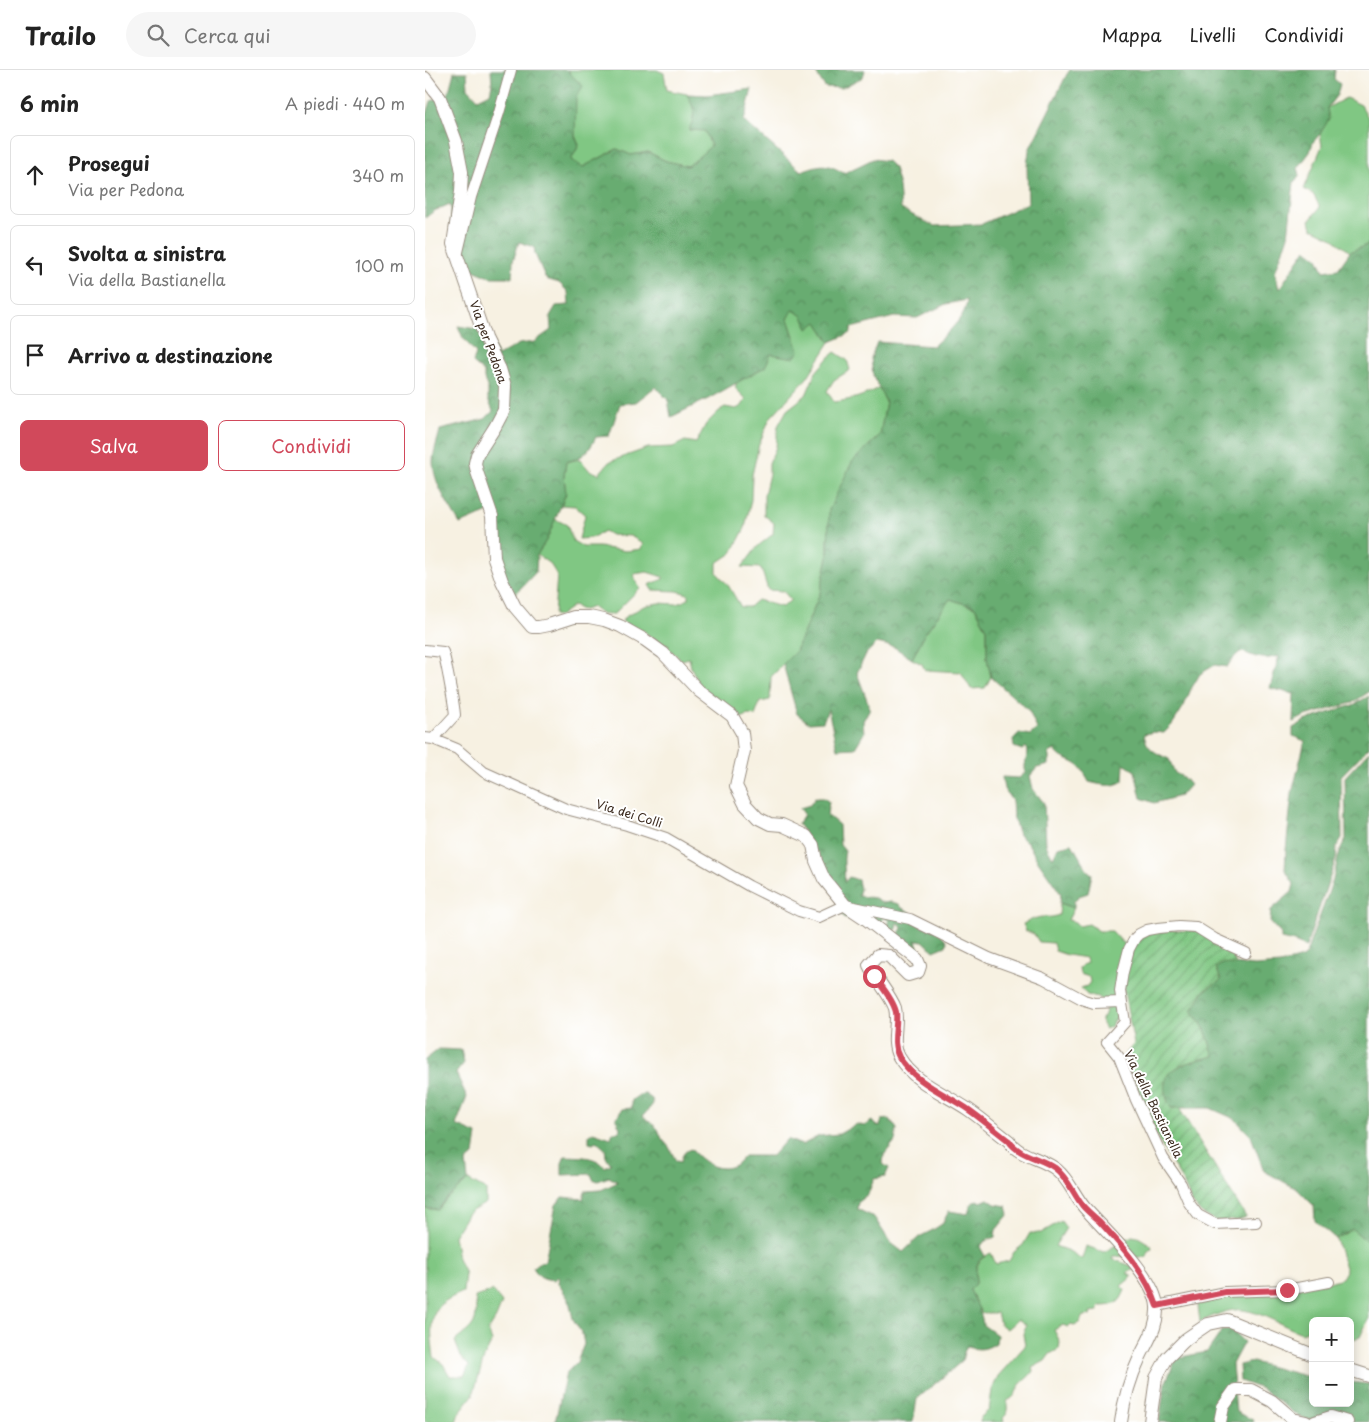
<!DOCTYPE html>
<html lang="it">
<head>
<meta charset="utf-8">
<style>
	body { margin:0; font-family:"Playpen Sans",sans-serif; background:#f6f6f6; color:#222 }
	.controls { position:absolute; right:15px; bottom:15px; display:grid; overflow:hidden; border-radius:8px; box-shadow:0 2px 12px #0003 }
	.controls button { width:45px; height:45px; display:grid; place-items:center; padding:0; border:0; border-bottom:1px solid #e0e0e0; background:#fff; color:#222; font:25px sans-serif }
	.stop { position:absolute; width:15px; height:15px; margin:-11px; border:4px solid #d1495b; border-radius:50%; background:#fff }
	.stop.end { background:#d1495b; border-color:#fff; box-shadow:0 1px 5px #0008 }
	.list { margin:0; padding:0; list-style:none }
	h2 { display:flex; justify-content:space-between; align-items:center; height:65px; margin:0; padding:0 20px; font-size:21px }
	h2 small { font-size:16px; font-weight:400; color:#767676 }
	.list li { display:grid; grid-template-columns:32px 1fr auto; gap:15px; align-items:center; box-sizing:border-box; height:80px; margin:0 10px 10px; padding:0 10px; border:1px solid #e0e0e0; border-radius:8px }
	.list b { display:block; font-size:19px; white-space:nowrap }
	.list p { margin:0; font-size:16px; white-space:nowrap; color:#767676 }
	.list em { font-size:16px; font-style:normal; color:#767676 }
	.actions { display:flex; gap:10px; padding:15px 20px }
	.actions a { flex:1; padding:11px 0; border:1px solid #d1495b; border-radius:8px; text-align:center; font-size:18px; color:#d1495b }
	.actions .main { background:#d1495b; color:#fff }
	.icon { flex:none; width:28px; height:28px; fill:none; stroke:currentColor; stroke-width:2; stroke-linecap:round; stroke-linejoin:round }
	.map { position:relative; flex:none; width:944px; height:1352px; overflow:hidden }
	header { display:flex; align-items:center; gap:30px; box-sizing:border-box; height:70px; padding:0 25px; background:#fff; border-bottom:1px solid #e0e0e0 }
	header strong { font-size:24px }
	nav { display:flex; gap:28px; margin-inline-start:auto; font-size:18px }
	.search { width:350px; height:45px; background:#f6f6f6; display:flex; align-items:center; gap:12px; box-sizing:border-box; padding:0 18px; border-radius:28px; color:#767676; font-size:19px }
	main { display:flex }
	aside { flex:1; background:#fff }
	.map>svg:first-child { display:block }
</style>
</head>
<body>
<header>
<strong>Trailo</strong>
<div class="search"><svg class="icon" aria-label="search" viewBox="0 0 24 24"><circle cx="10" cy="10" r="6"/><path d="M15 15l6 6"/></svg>Cerca qui</div>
<nav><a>Mappa</a><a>Livelli</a><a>Condividi</a></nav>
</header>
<main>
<aside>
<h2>6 min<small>A piedi · 440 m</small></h2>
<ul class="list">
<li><svg class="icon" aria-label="ahead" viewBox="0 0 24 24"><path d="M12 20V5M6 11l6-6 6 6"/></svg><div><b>Prosegui</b><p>Via per Pedona</p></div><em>340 m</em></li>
<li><svg class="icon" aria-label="left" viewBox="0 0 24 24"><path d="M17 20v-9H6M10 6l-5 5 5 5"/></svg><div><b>Svolta a sinistra</b><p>Via della Bastianella</p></div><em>100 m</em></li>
<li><svg class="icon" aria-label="arrive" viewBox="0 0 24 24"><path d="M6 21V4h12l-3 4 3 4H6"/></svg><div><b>Arrivo a destinazione</b></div></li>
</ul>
<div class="actions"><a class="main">Salva</a><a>Condividi</a></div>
</aside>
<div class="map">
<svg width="944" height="1352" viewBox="0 0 944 1352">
	<defs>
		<pattern id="forest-crowns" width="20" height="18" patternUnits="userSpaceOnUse" patternTransform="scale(1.25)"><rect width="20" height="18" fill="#68ac71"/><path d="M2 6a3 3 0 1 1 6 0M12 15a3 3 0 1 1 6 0" fill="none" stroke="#578c5c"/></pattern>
		<pattern id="garden-furrows" width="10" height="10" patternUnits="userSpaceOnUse" patternTransform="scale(1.25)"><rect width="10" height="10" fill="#80c783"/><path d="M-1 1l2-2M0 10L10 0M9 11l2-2" fill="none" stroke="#6aa26b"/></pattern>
	</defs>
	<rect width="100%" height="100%" fill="#fff"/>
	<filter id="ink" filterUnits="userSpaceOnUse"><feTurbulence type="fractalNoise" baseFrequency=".02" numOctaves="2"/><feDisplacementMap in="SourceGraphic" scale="10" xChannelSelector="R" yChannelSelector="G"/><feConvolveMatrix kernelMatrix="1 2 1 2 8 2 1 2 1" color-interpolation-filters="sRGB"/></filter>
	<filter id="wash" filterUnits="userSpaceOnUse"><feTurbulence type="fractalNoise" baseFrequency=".0096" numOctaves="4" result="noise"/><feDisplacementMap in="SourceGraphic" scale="20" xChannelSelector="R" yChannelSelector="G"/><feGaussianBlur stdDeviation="1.12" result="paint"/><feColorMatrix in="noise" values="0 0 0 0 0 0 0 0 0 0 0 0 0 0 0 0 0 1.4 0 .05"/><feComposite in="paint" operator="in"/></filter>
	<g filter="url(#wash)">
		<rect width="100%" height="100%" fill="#f7f1e2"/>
		<!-- grass -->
		<path fill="#80c783" stroke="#5e7850" d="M144,0H232L239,3L242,20L262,24L269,38L268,50L281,61L286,77L263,96L241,91L223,82L206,85L192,79L158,97L146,90L154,75L150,66Z
			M921,28L936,35L944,49V174L925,182L906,167L887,158L885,150L895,137L888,124L879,119L897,76L895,64L903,49L902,38Z
			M368,240L392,252L405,272L382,308L345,348L334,374L327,405L326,430L320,458L307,483L292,493V503L303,515L316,537H324L332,530L357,537L366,530L358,521L343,520L336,498L317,497L333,476L348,464L349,453L339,445V425L344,404V393L351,377L353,356L362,340L381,325L391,302L402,289L410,282L422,290L425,300L409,310L402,321L409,332C427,330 439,326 454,318L461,332L455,365L427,392L403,467V487L395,523L371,581L346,607L345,630L335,632L330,646L323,645L316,648L276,619L266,597L264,588L257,590L245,580L242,575H236C231,568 224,567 218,560L214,562L197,551L200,547L219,536L233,533L252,534L264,529L263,524L252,521L227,520L224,515L238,509V507L222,502L209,504L211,512L215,518L189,544H176L167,537C159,541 156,541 149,535L134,546L129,545L132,505L125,494L112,485L122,469L130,449L142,455L148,471L158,477H174L201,481L216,479L218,473L205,466L186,465L179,461L166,468L154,469L160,445L150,436L136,435L141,423L139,407L141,392L155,389L164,400L174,404L184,392L223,378L248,377L260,371L271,373L281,354L293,342L300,337L311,339L317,336L321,329L310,318L312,312L326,304L346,284L374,281L363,249Z
			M525,529L550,537L562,559V588L566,607L560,618L546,619L536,602L500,600L497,594L487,589L500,563Z
			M635,833L649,838L643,850L650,852L654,856L664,854L674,861H687L697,872L702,875L695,946L688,951L686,957L680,959L677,954V949C684,940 680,935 674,927L662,925L656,918L662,916L665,912L664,907L655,904L654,899L657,895L662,893L661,888L642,885L630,881L628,873L614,872L609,864L601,861L598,854C604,851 611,847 618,847C625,847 625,848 634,845Z
			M43,1110L61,1120V1133L43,1143L29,1166L33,1188L40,1204L38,1222C30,1226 16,1231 11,1240C4,1253 7,1273 9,1287L18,1294L25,1306H39L44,1296L36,1287L30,1271C50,1255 53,1254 50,1227L68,1221L77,1233L71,1248L63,1261L67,1271L60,1285L48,1325L34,1343L31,1352H0V1138L13,1140L22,1128Z
			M636,1151L641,1158L630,1176L644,1181L657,1189L661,1176L679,1182L707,1166L713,1167L726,1175L727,1178L722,1182V1186C716,1189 697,1186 688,1186L687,1189L707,1196L708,1200L702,1203L707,1207L696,1216L700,1220C695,1233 691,1236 675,1236L673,1241L665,1242L666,1245L658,1246L654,1253L649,1255L646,1254L643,1257L638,1255L629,1260L635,1272L634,1279L625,1284L620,1291L607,1298L608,1301C603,1309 598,1310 594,1316C590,1323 592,1326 582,1331C584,1338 584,1343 578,1348L579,1352H555L556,1347L564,1340L567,1320L573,1306L600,1276L598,1264L601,1255L593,1249L582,1259L575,1254L572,1243H557L551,1235L545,1220L551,1212C549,1197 553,1189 566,1183L571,1194L584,1191L589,1182L598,1175L605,1163H616Z
			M927,1159L942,1171H944V1248L935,1267L928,1269L925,1267V1251H888V1258L877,1263C857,1256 839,1243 818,1240C804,1238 788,1246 775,1252L772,1228L904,1212L917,1208L921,1201L911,1169Z"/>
		<!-- forest -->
		<path fill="url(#forest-crowns)" stroke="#526b48" d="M66,0H144V3L158,16L151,27L150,66L154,75L146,90L158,97L192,79L206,85L223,82L241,91L263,96L286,76L280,61L264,60C271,44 270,39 262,24L282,25L327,19L319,51L376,101C396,94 400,92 419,103L448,89L462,91L469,98L474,116L476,139L509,156L557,154L603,133L602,96L604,80L642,4L645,0H910L909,9L915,14L912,25L902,38L904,49L895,64L888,72L885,82L873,98L875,105L869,112L863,166L850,202L854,219L881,179L893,188L899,201L913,199L925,182L944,174V622L927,633L880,646L868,652L869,624L845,618L854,586C849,587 843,589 838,588C816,586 819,572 802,597L790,595L775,604L766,619L759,636L747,655L739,663L729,662L719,664C721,679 731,683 744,689L750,703L758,707L765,715L755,726L729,733L716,728L710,701L699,694L698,711C688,718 676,715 664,712C660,705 658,698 651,694C643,689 635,689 630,680L624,683V695L612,698L605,706L608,719L619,733L621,775L628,788L633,777L647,774L662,800L667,804L663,823L654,826L649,831V838L635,833L636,824L611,788L603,773L594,765L588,746L587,731L579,719L577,707L594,708L600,703V693L603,682L601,677L597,680L589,677L588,669L594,663L605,665L612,659L604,641L566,607L562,588V559L550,537L525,529L500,563L487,589L469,577L452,573L441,584L432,603L445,638L438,651L439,663L430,678L412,679L403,639L398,652L384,653L372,644L358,594L371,581L395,523L403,487L404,440L427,392L455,365L461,332L448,305L446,288L452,272L508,276C521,264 541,248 542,230L521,234L492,248L469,247L426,258V263L405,272L392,252L383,259L378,246L368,240L363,249L374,281L369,288L346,284L340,297L283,329L246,347L243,330L230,317L211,332L195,334L184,366L171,367C163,383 158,388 141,392L139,407L141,423L122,469L112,485L111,502L90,524L77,501L68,440L35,454C24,435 9,415 8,392C8,382 13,370 15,360L60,349L68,341L63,329V319L59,309V302L48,293L51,283L38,268L33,256L64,261L72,286L94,274L109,272L126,260L125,246L131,236L144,235L143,222L134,213L121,209L110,184L109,177L94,172L88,191L87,207H65L46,199L42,185L26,160V137L25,134L9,141L0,148V44H2L6,31L23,25L29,2H42L43,18L53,29L65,23L67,14Z
			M389,0H440L438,7L417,18L400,17Z
			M944,626V677L916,706L917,768L912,776L911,789L881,877L869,872L856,869V864L845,852L846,840L867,822L869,814L860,800L861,780L867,723L880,671L868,666V658L882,650L928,635Z
			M944,681V1171H942L927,1159L911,1169L890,1151L889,1136L872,1119L839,1101L826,1066L810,1049L785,1038H746C725,999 759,993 789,986L780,960L767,940L779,921L796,910L791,898L798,893L830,896L855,894L877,888L881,884C889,859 900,835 908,809C912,796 913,780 921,769L920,707Z
			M390,728H399L404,732L402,745L414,755L415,775L420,781C417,792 421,802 419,813L424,807L433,810L435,819L433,826L450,828L458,833L466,832L474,834L477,838L485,842L499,858L501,850L512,855L515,863L522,871L521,876L509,881L498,871L491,870L494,880L474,868V863L477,858L474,853H472L471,859L465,863L462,860L464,850L458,847L456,856L430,841L425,848H420L413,841L411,818L378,761L373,754L379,744L375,738L385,735Z
			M14,979L36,980L39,993L31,1003L42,1027L31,1055L52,1064L49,1085L41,1092L43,1110L22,1128L13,1140L0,1138V990Z
			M220,1024L227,1029L228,1034L218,1046L233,1059L237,1069L244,1077L251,1091L256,1092C257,1085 259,1081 266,1079C276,1091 293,1104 310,1095C313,1093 316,1089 319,1086H347L362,1069L377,1075L394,1066L414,1064L432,1054L439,1056L447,1051L450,1055L455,1056L457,1050L465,1049L472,1059L470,1071L459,1085L458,1094L464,1098L460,1107L449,1109L443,1124L433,1132L432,1139L449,1147L465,1172L478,1182L494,1167L506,1161L517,1154L524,1141L543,1144L546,1134L552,1130L556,1132L563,1129L570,1134L582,1136L584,1144L571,1160L570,1167L560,1171L555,1177L560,1186C550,1191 550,1202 551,1212L545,1220C550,1232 557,1242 558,1255L572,1265L571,1273C560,1280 555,1280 542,1277L539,1282L537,1291L492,1329L488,1352H130L141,1303L152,1292L159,1274L157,1264L148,1249L144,1230L133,1213L134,1206L129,1210C118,1209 113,1207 108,1197L113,1193L120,1191L131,1135L137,1127L158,1129L160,1121L176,1120L193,1112L184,1107L173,1111L168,1109L166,1104L137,1105V1093L140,1086C154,1087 170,1085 180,1097L186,1094L181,1087L180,1079L171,1071L168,1073L164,1072V1065L168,1062L186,1068L188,1062H194L195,1058L191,1049L197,1039L207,1038V1030L214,1025Z
			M806,1259L819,1272L807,1294L811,1342L828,1350L829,1352H734L740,1314L751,1288L782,1282L797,1261Z
			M828,1292L888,1308V1333H925V1312L944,1314V1352H929L919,1343L883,1350L874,1347L837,1319L815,1311L814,1295Z"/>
		<!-- garden -->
		<path fill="url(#garden-furrows)" stroke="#5e7850" d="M732,860L775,861L810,885V895L798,893L791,898L796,910L779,921L767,940L780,960L789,986C759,993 725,999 746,1038H754L821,1147L814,1150L790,1151L776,1143L767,1133L758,1112L734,1071L699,986L709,974L699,922L700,904L711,870Z"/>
	</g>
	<g filter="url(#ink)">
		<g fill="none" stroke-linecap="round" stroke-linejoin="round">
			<!-- minor casing -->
			<g stroke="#998e80" stroke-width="12">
				<path id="minor" d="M32,186L46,127L74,43L86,0
					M0,580L18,582C21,591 22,600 24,609C26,621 29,633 30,645L8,669
					M0,668L8,669L32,679L59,702L141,739L202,755L241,768L324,816L374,841L394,847L420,835L485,849L564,888L618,908L659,930L669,933L696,932
					M821,883L790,869L771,857L754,856L733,858L722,860L714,864L710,868L704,879L698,902L695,921L700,952L682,972L694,987L711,1030L738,1088L756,1114L764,1133L773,1145L790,1154L831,1152
					M732,1236L800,1222L862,1220L904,1212"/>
			</g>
			<!-- tertiary casing -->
			<g stroke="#998e80" stroke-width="14">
				<path id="tertiary" d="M0,8L15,28L31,71L37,102L36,122L28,174L60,268L75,299L80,316L79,340L70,357L52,385L50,393L52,402L67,446L69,488L77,511L90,537L107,557H114L124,555L149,547H164L179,550L195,556L220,570L238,583L274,621L307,646L317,663L319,681L311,716L320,734L333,748L345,754L357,755L381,766L388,775L391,791L399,809L420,835L441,849L492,889L495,896L493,902L483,905L464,886L453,885L444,895C450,908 466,926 470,938C474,953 465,972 474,987C489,1013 521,1024 544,1040C558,1050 571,1061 584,1071C594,1087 618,1088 632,1100C644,1110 649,1125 659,1137C678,1159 731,1207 732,1237C733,1257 723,1270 715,1287C705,1308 699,1329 696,1352
					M925,1300L944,1306
					M725,1352L731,1308L742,1288L761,1269L783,1254L802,1250L888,1285
					M795,1352L798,1337L810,1320H826L847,1331L868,1349L881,1352
					M890,1352L906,1347L922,1352"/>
			</g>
			<!-- minor -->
			<use href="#minor" stroke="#fff" stroke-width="10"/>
			<!-- tertiary -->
			<use href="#tertiary" stroke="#fff" stroke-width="12"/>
		</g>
	</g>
	<g fill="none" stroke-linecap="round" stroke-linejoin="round" filter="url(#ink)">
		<!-- route -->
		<path stroke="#d1495b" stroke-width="6" d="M449,906C456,916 468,929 471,942C473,956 466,973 474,987C490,1013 521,1024 544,1040C558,1050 571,1061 584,1071C594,1086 616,1088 630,1098C642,1107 648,1123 657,1135C662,1141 668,1146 674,1151C698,1177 721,1203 732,1236L800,1222L862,1220"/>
	</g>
	<g text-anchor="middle" stroke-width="4" stroke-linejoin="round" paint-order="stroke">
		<!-- street labels -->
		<g font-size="12" fill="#3b2a1e" stroke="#fff">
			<text transform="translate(63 272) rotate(70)" y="4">Via per Pedona</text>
			<text transform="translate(204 744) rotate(17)" y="4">Via dei Colli</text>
			<text transform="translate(728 1034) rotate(64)" y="4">Via della Bastianella</text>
		</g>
	</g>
</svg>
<div class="controls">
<button>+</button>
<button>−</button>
</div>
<div class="stop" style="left:449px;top:906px"></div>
<div class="stop end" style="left:862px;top:1220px"></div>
</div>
</main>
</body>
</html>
